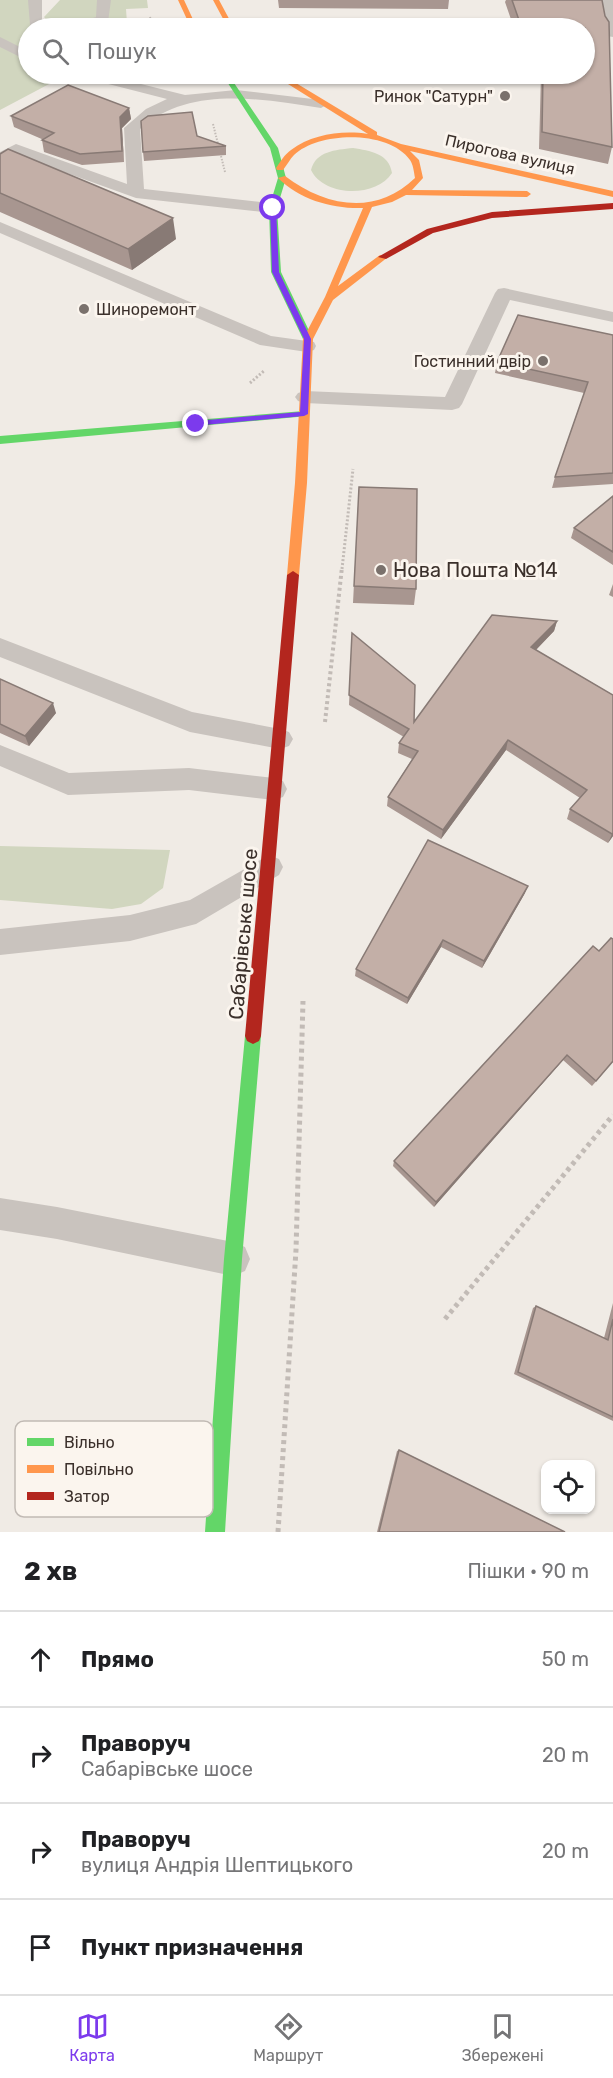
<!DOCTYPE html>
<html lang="uk">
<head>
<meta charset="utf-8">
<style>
	body { margin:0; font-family:Rubik,sans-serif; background:#f6f6f6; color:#202124 }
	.controls { position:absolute; right:18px; bottom:18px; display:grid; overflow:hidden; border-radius:12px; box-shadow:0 2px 4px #0004 }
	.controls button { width:54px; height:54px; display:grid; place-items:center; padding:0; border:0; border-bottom:2px solid #e0e0e0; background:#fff; color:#202124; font:30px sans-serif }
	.stop { position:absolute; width:18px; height:18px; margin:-14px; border:4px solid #7c3aed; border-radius:50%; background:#fff }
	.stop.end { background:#7c3aed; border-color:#fff; box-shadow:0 2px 6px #0008 }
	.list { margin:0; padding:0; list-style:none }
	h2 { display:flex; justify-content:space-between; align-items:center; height:78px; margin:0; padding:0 24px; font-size:26px }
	h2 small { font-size:20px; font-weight:400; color:#757577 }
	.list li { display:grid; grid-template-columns:39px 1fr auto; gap:18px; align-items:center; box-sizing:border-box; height:96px; padding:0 24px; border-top:2px solid #e0e0e0 }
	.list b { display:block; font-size:22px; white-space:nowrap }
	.list p { margin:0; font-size:20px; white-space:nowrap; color:#757577 }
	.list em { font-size:20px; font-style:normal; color:#757577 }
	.icon { flex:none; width:33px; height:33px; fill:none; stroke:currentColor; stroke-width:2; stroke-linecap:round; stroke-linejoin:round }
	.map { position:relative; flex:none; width:613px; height:1532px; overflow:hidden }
	.search { position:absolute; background:#fff; box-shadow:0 2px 4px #0004; left:18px; right:18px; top:18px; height:66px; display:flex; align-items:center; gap:15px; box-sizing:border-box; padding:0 21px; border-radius:33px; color:#757577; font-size:22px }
	.sheet { height:462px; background:#fff }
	nav { display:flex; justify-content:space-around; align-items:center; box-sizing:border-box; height:84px; border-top:2px solid #e0e0e0; background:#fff; font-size:16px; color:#757577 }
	nav a { display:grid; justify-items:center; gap:3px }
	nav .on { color:#7c3aed }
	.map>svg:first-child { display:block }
</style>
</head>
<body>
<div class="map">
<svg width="613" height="1532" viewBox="0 0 613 1532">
	<rect width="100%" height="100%" fill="#f0ebe5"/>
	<!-- green -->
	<path fill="#d1d6bf" d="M0,0H35V22L53,28H28V74H68L0,110Z
		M60,0H98L99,16C82,24 58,35 44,17Z
		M104,0H147L148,8L126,9L127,23H123L124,28H78L95,24Z
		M353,148C370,151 389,153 392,173C376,198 324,197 311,170C316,151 335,150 353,148Z
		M0,846L170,850L163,888L141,904L112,909L0,900Z"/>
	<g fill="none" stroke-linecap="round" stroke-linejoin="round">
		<!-- path-far3 -->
		<path stroke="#c2bbb6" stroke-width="2" stroke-dasharray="1.5 1.5" stroke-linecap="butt" d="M150,17L153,28
			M213,124L225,172"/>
		<!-- path-far2 -->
		<path stroke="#c2bbb6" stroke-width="3" stroke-dasharray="2 2" stroke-linecap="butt" d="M250,383L265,370
			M342,569L353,469"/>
		<!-- path-far1 -->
		<path stroke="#c2bbb6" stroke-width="4" stroke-dasharray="3 3" stroke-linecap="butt" d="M325,722L342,567"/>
		<!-- path -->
		<path stroke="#c2bbb6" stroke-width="5" stroke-dasharray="4 4" stroke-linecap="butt" d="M445,1319L613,1115
			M278,1532L296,1250L303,1001"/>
		<!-- lane -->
		<path fill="#c9c3be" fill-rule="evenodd" d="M28,0H42V20L58,25L59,28H41L30,25Z
			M97,0H111L108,22L89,28H72L73,25L96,17Z
			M0,37L28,51V61L0,47Z
			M79,74H101L185,95L236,90L321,100L328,104L321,108C261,99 189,85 140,129L144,189L279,204L281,208L273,213L136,198L17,155L0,164V152L16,144L127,184L124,128L146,109L167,99L81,77Z
			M0,222L271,336L314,342L316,346L314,350L307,352L260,345L0,233Z
			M504,288L613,312V322L510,300L462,404L459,408L452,410L305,403L298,401L295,397L298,393L305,391L445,397L495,293L498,289Z
			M0,638L192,712L280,729L289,732L293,739L289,746L280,749L190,732L0,657Z
			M0,745L69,773L189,768L274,778L283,781L287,789L283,797L274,800L189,790L68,795L0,766Z
			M269,855L279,859L283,867L279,875L196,924L130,941L0,955V929L130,915L190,900Z
			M0,1198L57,1207L233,1242L245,1247L250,1259L245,1271L233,1276L57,1239L0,1230Z"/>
		<!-- street -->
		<path fill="#c9c3be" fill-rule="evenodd" d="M599,0H613V37L607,36L604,32Z"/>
		<!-- fast -->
		<path fill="#63d668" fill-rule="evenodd" d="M222,74H228L278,148L286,178L277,208L281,272L313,339L311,341H305L303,339L271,272L269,208L278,178L270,148Z
			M304,411L308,412V416L0,444V436Z
			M253,1028L259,1031L261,1036L242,1259L225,1532H205L224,1259L245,1036L247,1031Z"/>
		<!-- slow -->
		<path fill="#ff974d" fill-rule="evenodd" d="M178,0H184L197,28H191Z
			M213,0H219L234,28H228Z
			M272,74H281L377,132V135L401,144L613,191V197L410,151L419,160L423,178L412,190L527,191L531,194L527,197L406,195L392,202L372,207L338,286L380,255L388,257L333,300L313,339L307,483L299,575L293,579L287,575L295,483L303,339L325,297L363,208C333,209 300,200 278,178L285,176C326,207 376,216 415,178C414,172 413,164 410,160C389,130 319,131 294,155C290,159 287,165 283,170H277L276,168C280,162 285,154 291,150C312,134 343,130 368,134Z"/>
		<!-- jam -->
		<path fill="#b3261e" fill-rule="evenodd" d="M613,203V209L492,218L433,233L386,259L378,257L427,229L492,212Z
			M293,571L299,575L261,1036L259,1041L253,1044L247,1041L245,1036L287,575Z"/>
	</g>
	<!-- wall -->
	<path fill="#a89690" d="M278,0H449L448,9L279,8Z
		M506,0H602L612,147L608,164L539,149L541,74H585V28H514L505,2Z
		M129,108L131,119L122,128L124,162L82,165L44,152L42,140H44L14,127L11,116Z
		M197,136L226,146V155L144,161L143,152Z
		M0,154L176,239L132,270L0,212Z
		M613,335V484L552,488L555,477L584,393L495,373L497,362Z
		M359,487L416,589L414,605L353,603Z
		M613,496V565L571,538L574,528Z
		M613,584V597L609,595Z
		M557,621L554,631L536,650L613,695V836L608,843L567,819L570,809L580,798L506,750L441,839L387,806L388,797L412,759L398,753L399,743L404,737L349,705L352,633L414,722Z
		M0,679L56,713L29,746L0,733Z
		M525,893L482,968L441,947L407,1004L355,976L356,969Z
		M593,946L613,1062L592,1086L563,1060L434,1207L393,1166L394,1161Z
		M613,1303V1421L514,1374L533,1308L536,1306L604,1338Z
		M399,1450L565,1532H377L397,1451Z"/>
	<!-- shaded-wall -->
	<path fill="#887a75" d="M129,108L131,119L122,128L124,162L120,117Z
		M173,218L176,239L132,270L128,249Z
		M557,621L554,631L529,657L531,647Z
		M53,703L56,713L29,746L25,736Z
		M508,740L506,750L441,839L443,830Z
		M613,833V836L608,843L612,834Z
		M528,886L525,893L482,968L484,961Z
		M443,940L441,947L407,1004L408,998Z
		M567,1055L563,1060L434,1207L436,1202Z"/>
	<!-- building -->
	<path fill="#c3afa7" stroke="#887a75" stroke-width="1.5" d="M512,0H602L605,16L609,22L612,147L542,132L543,74H585V28H544V23H520Z
		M68,85L129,108L120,117L122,151L80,154L42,140L54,133L11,116Z
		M192,112L197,136L226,146L143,152L141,121L148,116Z
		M8,149L173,218L128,249L0,193V154Z
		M518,315L613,335V473L555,477L588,382L497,362Z
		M359,487L417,489L416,589L354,586Z
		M613,496V552L574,528Z
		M492,615L557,621L531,647L613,695V833L612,834L570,809L587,790L508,740L443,830L388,797L418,751L399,743L409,729L349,695L352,633L415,685L414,722Z
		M0,679L53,703L25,736L0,724Z
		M428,840L528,886L484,961L443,940L408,998L356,969Z
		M611,938L613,939V1061L596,1081L567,1055L436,1202L394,1161L593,946L599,951Z
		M536,1306L608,1340L613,1319V1417L518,1372Z
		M399,1450L565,1532H379Z"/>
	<!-- route -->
	<path fill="#7c3aed" d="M273,206L276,208L279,272L311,339L308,414L304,416L193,426V422L196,421L300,412L304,339L272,272L270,208Z"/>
	<!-- markers -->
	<g fill="#7a716c" stroke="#fbf5ee" stroke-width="2">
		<circle cx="505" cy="96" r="6"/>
		<circle cx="84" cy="309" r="6"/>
		<circle cx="543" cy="361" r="6"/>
		<circle cx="381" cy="570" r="6"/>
	</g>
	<g text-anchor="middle" stroke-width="6" stroke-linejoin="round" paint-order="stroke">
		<!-- far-poi labels -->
		<g font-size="16" fill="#3b302b" stroke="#fbf5ee" text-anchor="end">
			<text x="493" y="102">Ринок "Сатурн"</text>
			<text x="96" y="315" text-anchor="start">Шиноремонт</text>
			<text x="531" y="367">Гостинний двір</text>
		</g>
		<!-- far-street labels -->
		<g font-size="16" fill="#3b302b" stroke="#fbf5ee">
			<text transform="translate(510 154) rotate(13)" y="6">Пирогова вулиця</text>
		</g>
		<!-- poi labels -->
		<g font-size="20" fill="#3b302b" stroke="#fbf5ee" text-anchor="start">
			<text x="393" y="577">Нова Пошта №14</text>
		</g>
		<!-- street labels -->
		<g font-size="20" fill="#3b302b" stroke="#fbf5ee">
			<text transform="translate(243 934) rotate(-85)" y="7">Сабарівське шосе</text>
		</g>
	</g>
	<!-- legend -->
	<rect x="15" y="1421" width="198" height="96" rx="9" fill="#fbf5ee" stroke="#c1bab4" stroke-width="1.5"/>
	<rect x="27" y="1438" width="27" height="8" fill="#63d668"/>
	<rect x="27" y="1465" width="27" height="8" fill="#ff974d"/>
	<rect x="27" y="1492" width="27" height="8" fill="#b3261e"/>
	<g font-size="16" fill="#3b302b">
		<text x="64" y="1448">Вільно</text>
		<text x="64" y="1475">Повільно</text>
		<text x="64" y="1502">Затор</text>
	</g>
</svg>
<div class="controls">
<button><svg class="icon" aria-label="locate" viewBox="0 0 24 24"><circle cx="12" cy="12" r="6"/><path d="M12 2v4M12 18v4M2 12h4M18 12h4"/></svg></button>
</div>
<div class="stop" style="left:273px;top:208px"></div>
<div class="stop end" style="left:196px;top:424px"></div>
<div class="search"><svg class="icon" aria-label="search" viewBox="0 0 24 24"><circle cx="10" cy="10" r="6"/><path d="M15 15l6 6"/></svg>Пошук</div>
</div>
<section class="sheet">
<h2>2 хв<small>Пішки · 90 m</small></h2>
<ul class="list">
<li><svg class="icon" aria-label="ahead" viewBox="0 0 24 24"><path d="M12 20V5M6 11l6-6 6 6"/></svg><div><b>Прямо</b></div><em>50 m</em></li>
<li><svg class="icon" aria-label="right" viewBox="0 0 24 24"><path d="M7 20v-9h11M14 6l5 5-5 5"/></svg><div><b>Праворуч</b><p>Сабарівське шосе</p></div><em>20 m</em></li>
<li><svg class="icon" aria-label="right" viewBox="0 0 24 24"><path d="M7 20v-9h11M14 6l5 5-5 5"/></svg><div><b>Праворуч</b><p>вулиця Андрія Шептицького</p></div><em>20 m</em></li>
<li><svg class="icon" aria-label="arrive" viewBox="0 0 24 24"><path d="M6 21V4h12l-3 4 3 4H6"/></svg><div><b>Пункт призначення</b></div></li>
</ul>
</section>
<nav>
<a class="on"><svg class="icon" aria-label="map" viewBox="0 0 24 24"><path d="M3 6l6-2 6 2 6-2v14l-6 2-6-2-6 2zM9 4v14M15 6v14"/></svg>Карта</a>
<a><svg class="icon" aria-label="directions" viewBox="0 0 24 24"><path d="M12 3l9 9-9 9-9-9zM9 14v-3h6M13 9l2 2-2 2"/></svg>Маршрут</a>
<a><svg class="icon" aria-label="saved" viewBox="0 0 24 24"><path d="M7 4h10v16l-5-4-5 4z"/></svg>Збережені</a>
</nav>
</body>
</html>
